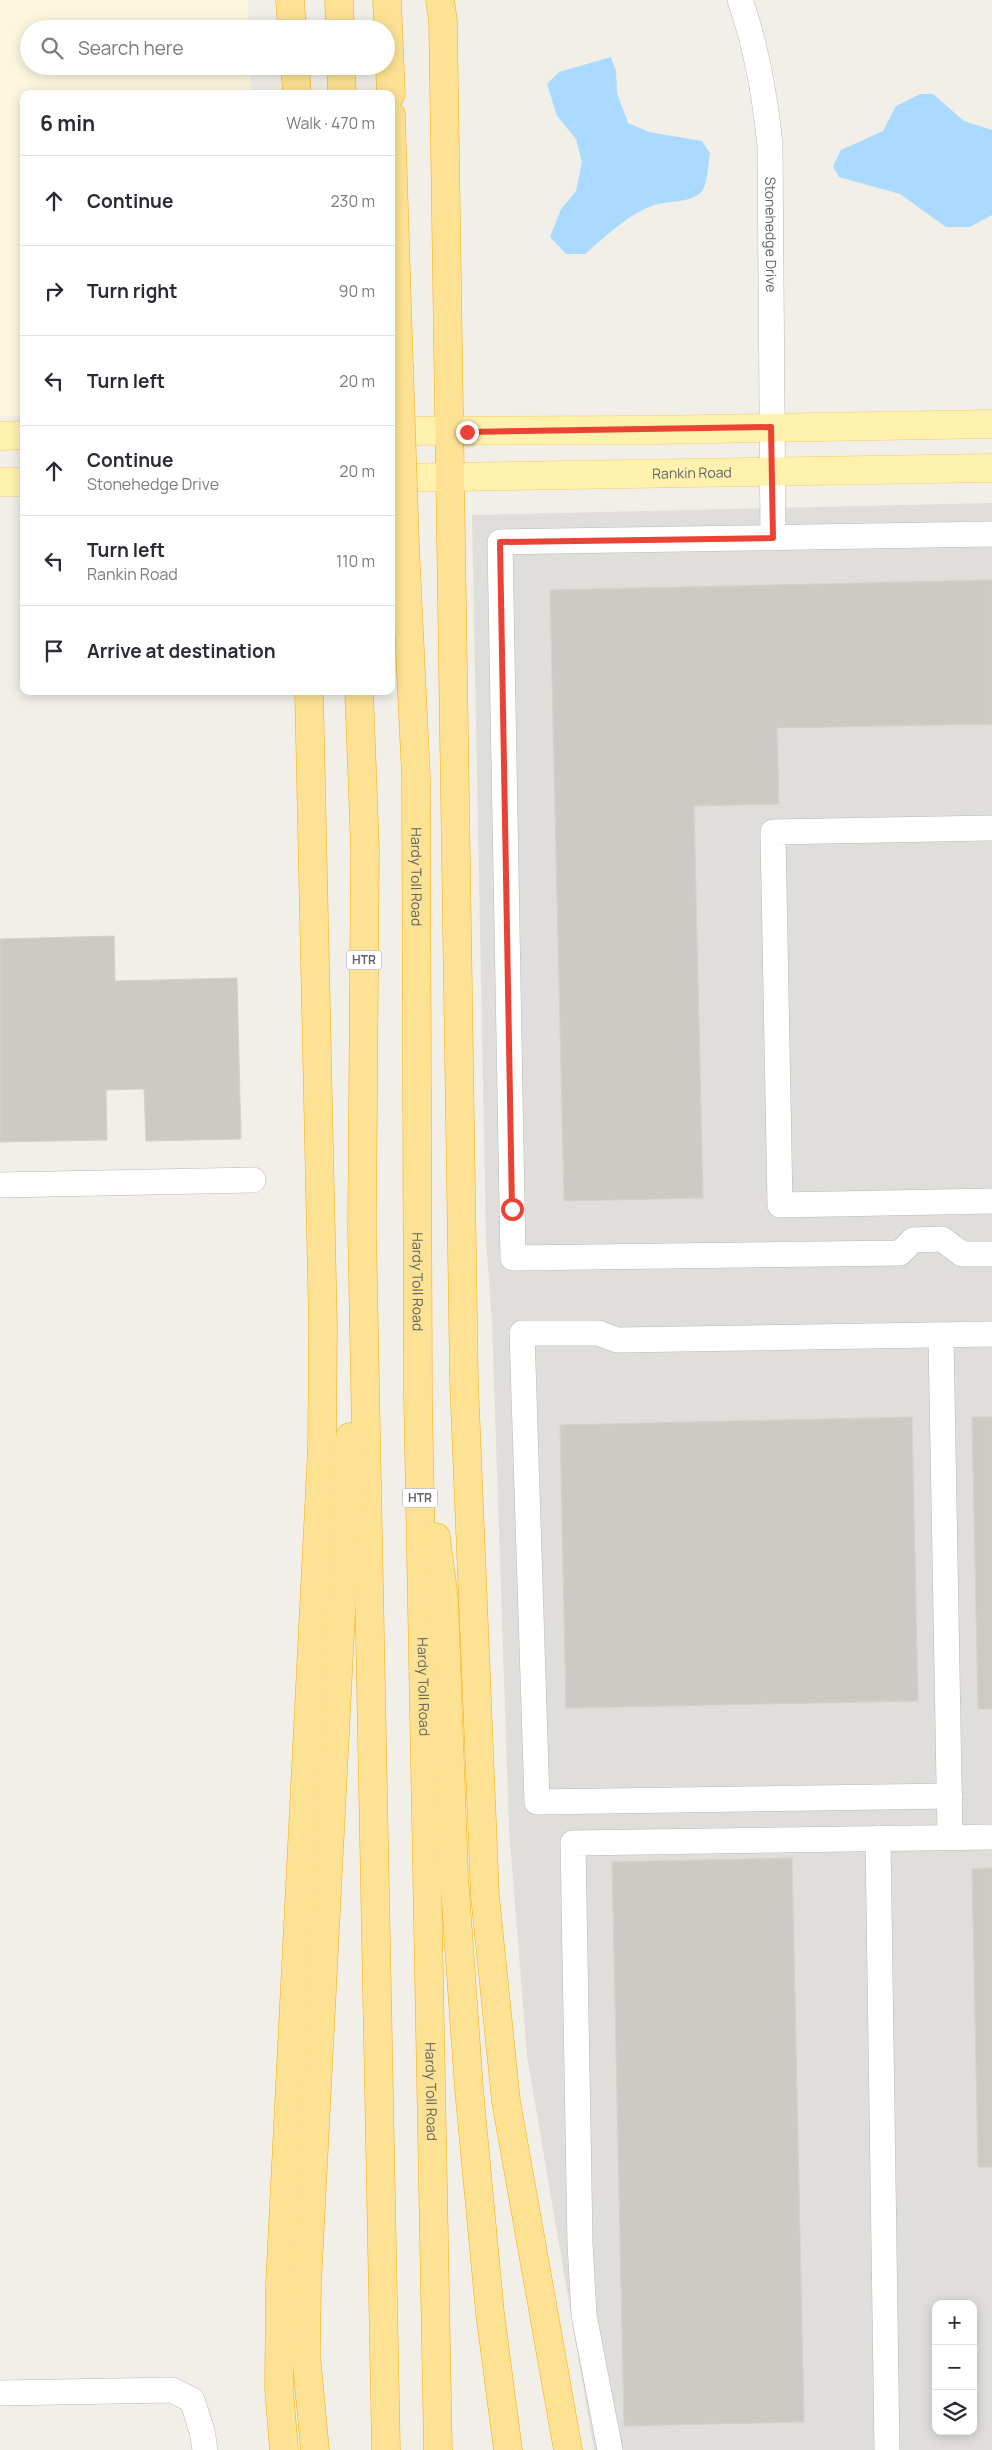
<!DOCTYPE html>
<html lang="en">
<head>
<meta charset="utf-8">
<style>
	body { margin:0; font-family:Manrope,sans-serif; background:#f7f7f7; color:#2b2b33 }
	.controls { position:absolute; right:15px; bottom:15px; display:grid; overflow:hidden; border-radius:10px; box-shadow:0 2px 12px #0003 }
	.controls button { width:45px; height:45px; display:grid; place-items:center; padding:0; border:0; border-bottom:1px solid #e1e1e2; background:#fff; color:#2b2b33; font:25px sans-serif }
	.stop { position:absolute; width:15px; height:15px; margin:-11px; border:4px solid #ea4335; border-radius:50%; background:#fff }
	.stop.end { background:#ea4335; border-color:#fff; box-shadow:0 1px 5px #0008 }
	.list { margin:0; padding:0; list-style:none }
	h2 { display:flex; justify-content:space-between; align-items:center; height:65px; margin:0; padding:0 20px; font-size:21px }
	h2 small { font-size:16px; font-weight:400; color:#7c7c81 }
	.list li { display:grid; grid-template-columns:32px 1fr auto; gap:15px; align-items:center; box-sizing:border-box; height:90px; padding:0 20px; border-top:1px solid #e1e1e2 }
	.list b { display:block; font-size:19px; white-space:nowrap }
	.list p { margin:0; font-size:16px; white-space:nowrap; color:#7c7c81 }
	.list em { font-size:16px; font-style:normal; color:#7c7c81 }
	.icon { flex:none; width:28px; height:28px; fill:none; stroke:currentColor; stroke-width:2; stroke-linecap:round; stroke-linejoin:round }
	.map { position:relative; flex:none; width:992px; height:2450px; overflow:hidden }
	.search { position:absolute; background:#fff; box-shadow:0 2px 12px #0003; left:20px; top:20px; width:375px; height:55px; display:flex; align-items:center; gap:12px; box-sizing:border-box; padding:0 18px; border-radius:28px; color:#7c7c81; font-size:19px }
	.panel { position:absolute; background:#fff; box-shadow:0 2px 12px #0003; left:20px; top:90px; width:375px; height:605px; border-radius:10px }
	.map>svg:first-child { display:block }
</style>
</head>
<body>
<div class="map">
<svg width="992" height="2450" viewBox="0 0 992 2450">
	<rect width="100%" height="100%" fill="#f1efe8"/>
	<!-- commercial -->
	<path fill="#fef7e0" d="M0,0H248L249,29H29V66H250L251,94H24V416H0Z"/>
	<!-- industrial -->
	<path fill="#e0deda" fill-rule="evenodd" d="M992,503V2450H594L527,2056L509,1828L492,1323L486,1239L472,515ZM936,2304H973V2431H936Z"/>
	<!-- water -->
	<path fill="#aadaff" d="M611,57L616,71L617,93L628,123L649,132L702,141L710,153C708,164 708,183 702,191C691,204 667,200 651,206C626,216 605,237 585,254H566L550,237L561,209L576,191L582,162L576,139L557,116L547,84L559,72Z
		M920,94H933L964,121L992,130V215L970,227H946L900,194L839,177L833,166L841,150L883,131L896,106Z"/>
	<!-- building -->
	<path fill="#cccac5" stroke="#d6d1c6" d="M992,580V724L777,728L779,804L694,806L703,1198L564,1201L550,590Z
		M114,936L115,981L237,978L241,1139L146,1141L144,1089L106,1090L107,1140L0,1142V939Z
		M912,1417L918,1701L566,1708L560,1425Z
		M972,1417H992V1709H978Z
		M792,1858L804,2422L624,2426L612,1862Z
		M992,1868V2167H978L972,1869Z"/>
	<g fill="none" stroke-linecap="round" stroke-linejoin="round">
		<!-- minor casing -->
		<g stroke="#b5b8bc" stroke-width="26">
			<g id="minor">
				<path id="s1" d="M740,0C757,48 765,95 770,146L773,538"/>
				<path d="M992,534L500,542L513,1258L900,1253L913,1240L942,1239L962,1254H992"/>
				<path d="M992,828L773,832L780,1205L992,1201"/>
				<path d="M0,1185L253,1180"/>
				<path d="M941,1335L950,1837"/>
				<path d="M950,1796L537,1802L522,1333H598L617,1340L992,1334"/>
				<path d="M878,1838L887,2450"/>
				<path d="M0,2393L172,2390L192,2400L202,2431L205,2450"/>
				<path d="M610,2450L584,2315L580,2243L573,1843L992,1837"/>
			</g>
		</g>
		<!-- major casing -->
		<g stroke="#f2c960" stroke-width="29">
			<g id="major">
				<path d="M391,431L654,430L992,424"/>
				<path d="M0,436L24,435"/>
				<path id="s2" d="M391,478L992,468"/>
				<path d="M0,482H24"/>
			</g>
		</g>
		<!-- highway casing -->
		<g stroke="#f9ab00" stroke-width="29">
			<g id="highway">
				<path d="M290,0L292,29"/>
				<path d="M339,0L340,29"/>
				<path d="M387,0L391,94"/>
				<path d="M440,0L443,21L464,1381L485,1896L506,2101L568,2450"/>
				<path d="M295,66L297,94"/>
				<path d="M341,66L342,94"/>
				<path d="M391,115L399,366"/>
				<path id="s3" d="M405,546L416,777L418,1397L438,2450"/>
				<path d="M359,691L365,849L362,1229L386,2450"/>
				<path d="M436,1537L444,1599L454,1875L469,2089L490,2313L508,2450"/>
				<path d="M284,2450L279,2389L280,2283L322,1448L323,1327L309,691"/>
				<path d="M315,2450L306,2354L307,2285L350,1437"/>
			</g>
		</g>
		<!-- minor -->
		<use href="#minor" stroke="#fff" stroke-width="25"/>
		<!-- major -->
		<use href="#major" stroke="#fff2af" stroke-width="28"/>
		<!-- highway -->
		<use href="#highway" stroke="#fde293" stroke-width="28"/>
		<!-- highway-bridge casing -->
		<g stroke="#f9ab00" stroke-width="29" stroke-linecap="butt">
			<path id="highway-bridge" d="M399,366L405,546"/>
		</g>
		<!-- highway-bridge -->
		<use href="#highway-bridge" stroke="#fde293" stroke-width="28"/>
	</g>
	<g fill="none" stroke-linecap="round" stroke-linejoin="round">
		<!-- route -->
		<path stroke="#ea4335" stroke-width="6" d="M467,432L771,427L773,538L500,542L512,1209"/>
	</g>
	<g text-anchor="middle" stroke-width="4" stroke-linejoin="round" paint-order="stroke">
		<!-- shield labels -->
		<g fill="#fff" stroke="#8f9295" stroke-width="1">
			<rect x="346.5" y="950.5" width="35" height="19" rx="4"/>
			<rect x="402.5" y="1488.5" width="35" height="19" rx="4"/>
		</g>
		<g font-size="12" font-weight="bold" fill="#5f6368">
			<text x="364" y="964">HTR</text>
			<text x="420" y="1502">HTR</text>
		</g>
		<!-- street labels -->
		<g font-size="14" fill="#5f6368" stroke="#fff">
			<text dy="5" stroke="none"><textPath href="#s1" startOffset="238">Stonehedge Drive</textPath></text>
			<text dy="5" stroke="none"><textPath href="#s2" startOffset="301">Rankin Road</textPath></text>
			<text dy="5" stroke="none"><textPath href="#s3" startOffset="331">Hardy Toll Road</textPath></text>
			<text dy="5" stroke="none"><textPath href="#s3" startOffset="736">Hardy Toll Road</textPath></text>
			<text dy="5" stroke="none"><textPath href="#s3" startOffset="1141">Hardy Toll Road</textPath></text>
			<text dy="5" stroke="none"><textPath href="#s3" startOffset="1546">Hardy Toll Road</textPath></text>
		</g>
	</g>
</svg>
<div class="controls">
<button>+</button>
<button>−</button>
<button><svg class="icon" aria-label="layers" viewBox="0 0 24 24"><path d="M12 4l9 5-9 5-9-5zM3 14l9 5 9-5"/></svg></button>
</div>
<div class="stop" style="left:512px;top:1209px"></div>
<div class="stop end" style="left:467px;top:432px"></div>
<div class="search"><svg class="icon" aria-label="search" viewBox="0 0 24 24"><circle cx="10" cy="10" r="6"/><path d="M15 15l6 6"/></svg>Search here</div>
<section class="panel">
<h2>6 min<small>Walk · 470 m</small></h2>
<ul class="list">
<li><svg class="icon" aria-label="ahead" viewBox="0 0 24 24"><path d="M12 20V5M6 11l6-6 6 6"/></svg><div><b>Continue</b></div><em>230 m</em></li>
<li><svg class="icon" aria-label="right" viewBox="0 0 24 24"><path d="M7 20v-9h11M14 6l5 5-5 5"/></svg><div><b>Turn right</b></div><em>90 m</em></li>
<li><svg class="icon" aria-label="left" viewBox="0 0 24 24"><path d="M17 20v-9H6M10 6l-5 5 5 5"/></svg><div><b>Turn left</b></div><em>20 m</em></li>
<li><svg class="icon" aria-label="ahead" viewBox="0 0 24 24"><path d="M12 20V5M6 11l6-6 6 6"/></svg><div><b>Continue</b><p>Stonehedge Drive</p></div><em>20 m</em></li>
<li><svg class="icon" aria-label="left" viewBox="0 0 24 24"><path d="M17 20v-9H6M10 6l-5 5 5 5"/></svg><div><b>Turn left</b><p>Rankin Road</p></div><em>110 m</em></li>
<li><svg class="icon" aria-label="arrive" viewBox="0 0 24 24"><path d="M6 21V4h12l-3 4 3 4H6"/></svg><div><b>Arrive at destination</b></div></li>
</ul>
</section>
</div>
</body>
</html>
